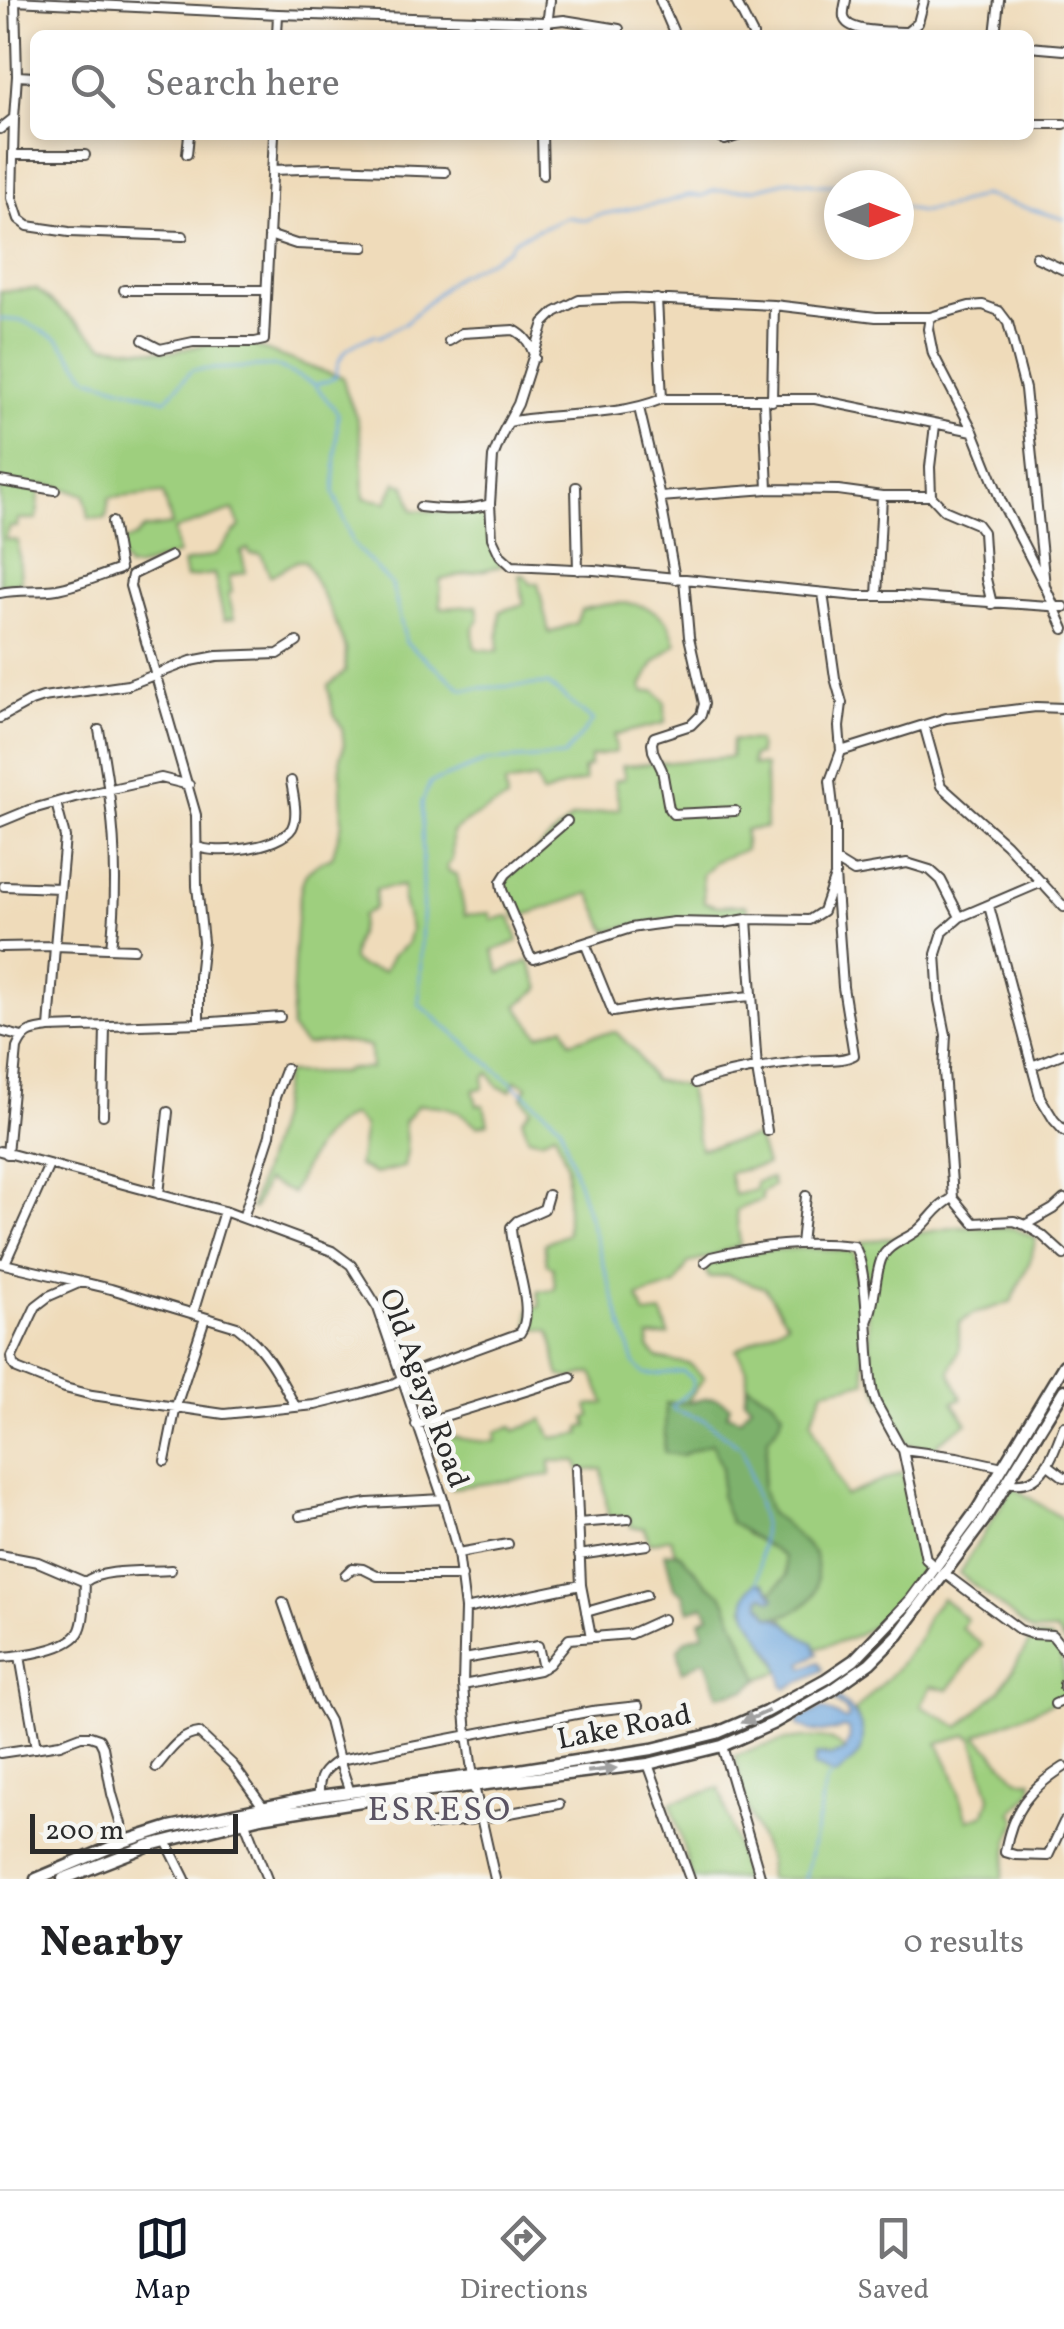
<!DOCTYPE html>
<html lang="en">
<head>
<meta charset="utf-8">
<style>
	body { margin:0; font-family:Vollkorn,serif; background:#f2f2f2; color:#202124 }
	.compass { position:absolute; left:824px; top:170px; width:90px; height:90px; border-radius:50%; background:#fff; box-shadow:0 5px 15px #0003; rotate:90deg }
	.scale { position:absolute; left:30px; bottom:25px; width:208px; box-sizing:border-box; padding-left:10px; border:5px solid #2b2b2b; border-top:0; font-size:28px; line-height:35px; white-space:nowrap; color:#2b2b2b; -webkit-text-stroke:8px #f6f6f2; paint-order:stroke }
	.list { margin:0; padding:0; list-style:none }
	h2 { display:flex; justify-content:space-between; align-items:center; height:130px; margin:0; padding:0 40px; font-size:42px }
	h2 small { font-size:32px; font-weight:400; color:#757577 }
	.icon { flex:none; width:55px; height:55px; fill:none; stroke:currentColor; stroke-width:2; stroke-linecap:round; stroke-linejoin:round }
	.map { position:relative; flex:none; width:1064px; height:1879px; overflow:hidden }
	.search { position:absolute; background:#fff; box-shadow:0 5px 15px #0003; left:30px; right:30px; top:30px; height:110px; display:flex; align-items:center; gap:25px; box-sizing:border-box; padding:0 35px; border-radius:15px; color:#757577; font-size:38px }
	.sheet { height:310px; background:#fff }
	nav { display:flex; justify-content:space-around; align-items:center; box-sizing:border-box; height:140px; border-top:2px solid #e0e0e0; background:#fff; font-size:28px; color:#757577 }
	nav a { display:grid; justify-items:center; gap:5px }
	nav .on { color:#111827 }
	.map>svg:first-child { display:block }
</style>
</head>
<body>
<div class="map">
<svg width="1064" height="1879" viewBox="0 0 1064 1879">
	<rect width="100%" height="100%" fill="#f6f6f2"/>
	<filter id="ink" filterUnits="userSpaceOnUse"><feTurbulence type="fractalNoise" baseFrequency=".01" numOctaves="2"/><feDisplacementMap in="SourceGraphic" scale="20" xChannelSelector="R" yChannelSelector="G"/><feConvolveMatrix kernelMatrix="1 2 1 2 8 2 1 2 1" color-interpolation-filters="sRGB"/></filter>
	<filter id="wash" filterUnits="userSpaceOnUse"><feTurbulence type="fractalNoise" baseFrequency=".0048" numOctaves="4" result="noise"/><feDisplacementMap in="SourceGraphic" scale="40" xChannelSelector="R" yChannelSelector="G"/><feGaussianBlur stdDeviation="2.25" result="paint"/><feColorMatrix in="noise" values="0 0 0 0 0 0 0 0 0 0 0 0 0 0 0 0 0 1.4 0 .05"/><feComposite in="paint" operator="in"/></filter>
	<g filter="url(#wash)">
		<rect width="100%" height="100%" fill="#efdbba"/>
		<!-- green -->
		<path fill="#9ecf7e" stroke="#647d54" stroke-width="2.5" fill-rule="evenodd" d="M36,289L104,345L171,352L208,344H249L318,370L343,377C345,392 351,403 356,416C364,443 363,471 364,498L387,502L396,482L406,486L413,510L462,513L488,508L490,540L501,566L440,580L441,608L477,606L479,619L473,628L474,646L478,649L498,651L500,611L524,604L519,575H524L531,584L538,583L549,633L576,623L581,610C608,602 645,597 666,621C671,626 673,637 676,644L654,663L642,686L644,692L655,691L665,702V723L614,735L616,752L590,757V766L583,769L585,781L564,786L542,795L536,779L505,784L507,800L474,817L452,832V860L447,866L448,871L457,875L465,915L490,913L492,920L507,916L511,917L518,941L493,951L500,973L529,961L540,988L517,1006L539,1035L564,1026L570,1042L592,1035L616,1032L635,1051L653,1080L681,1085L688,1089L700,1149L757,1137L766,1165L729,1173L734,1195L755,1190L756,1182L771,1178L773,1186L761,1193L762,1200L736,1210L740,1245L701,1260L688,1263L676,1285L638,1297L645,1315L662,1313L669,1335L649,1337V1348L657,1358L690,1364L704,1378L687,1402L666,1404L682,1455L712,1443L722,1468L721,1498L746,1534L766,1544L784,1557L787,1576L772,1592L764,1583L744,1606L781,1671L759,1679L723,1596L708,1585L680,1554L675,1552L671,1538L649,1543L645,1528L631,1527L629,1517H608L602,1469L580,1471L577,1461H550V1475L451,1488L437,1437C457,1435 476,1444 496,1441V1432L512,1427L515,1431L543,1419L552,1438L581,1434L580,1428L588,1426L586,1418L591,1416L588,1406L605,1403L592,1373L572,1378L560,1376C553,1359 557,1345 549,1331L529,1327V1310L540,1306L538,1291L555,1289L553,1267L547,1264L544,1244L567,1234V1165L555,1132L541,1140L528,1137L522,1119L531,1109L522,1097L527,1086L516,1080L511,1091L498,1087L489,1073L484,1077L483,1088L473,1090L477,1105H484L488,1123L477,1126C456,1107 445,1105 418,1105L404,1122L407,1152L404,1167L375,1174L358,1166L364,1127L352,1115C318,1131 308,1161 292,1193L266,1181L254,1209L251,1208L277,1120L285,1073H342L348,1069H371L370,1046L336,1041L305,1045L291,1029C293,1002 294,891 306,874C311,866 324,860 332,857L342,823L340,757L344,747L342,728L333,712L328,686L345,672L346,649L330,610L305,561H297L270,576L261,554H250L248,549L241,552L246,572L229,576L232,592L228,593L234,618L224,620L214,574L186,578L183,563L215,555L240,526L233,510L174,530L178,554L139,567L128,568L122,558L120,542L135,538L144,529L172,525L163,493L109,498L106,519L89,518L85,495L56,486L40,485L37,519H18L17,527H10L5,539L18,541L21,582L0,586V291ZM403,886V901L411,929L407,944L392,956L384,971L361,967L352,960C352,944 361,932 362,916L374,908L376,889Z
			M732,740L758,741L759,755L752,756V765L765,766L766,828L745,830V850L715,861L702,875L704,902L717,906L746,905L748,910L744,914L657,921L607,931L590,893L517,918L504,886L507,877L572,818L620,809L614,781L625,778L622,766L731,757Z
			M958,1227L1013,1228L1036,1238L1030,1261L1011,1302L973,1314L959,1323V1350L950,1371L962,1398L953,1402L967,1423L940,1441L933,1451L908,1444L877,1389L872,1374L862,1242Z
			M812,1248L854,1252L866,1382L824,1390L811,1421L845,1496L903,1472L909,1520L925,1568L878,1623L853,1637L816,1649L813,1643L804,1639L781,1617L798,1609L788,1527L770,1513L762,1488L768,1438L780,1423L772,1399L747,1385V1369L736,1350L787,1322L765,1288L727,1275L709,1278L704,1266L737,1254L766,1250Z
			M1013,1487L1064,1520V1643L1056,1631L1032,1632L959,1573Z
			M942,1598L967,1619L961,1628L982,1645L948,1690L931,1686L921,1706L960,1727L1000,1690L1033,1637C1036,1637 1049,1638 1051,1639C1064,1648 1064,1681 1064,1698L977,1735L1018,1780H1032C1035,1794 1021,1803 1012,1812L1017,1819L1009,1841L1002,1879H768L769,1861L746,1805L735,1756C762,1746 825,1723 845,1751L832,1756L824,1754L814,1767L820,1768L836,1776L862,1730L855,1711L896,1669L919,1639L928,1615ZM966,1735L973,1738L990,1797L985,1814L968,1820L953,1774L938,1743Z
			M720,1788L745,1879H692L671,1802Z"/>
		<!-- forest -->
		<path fill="#7eb26d" stroke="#546e4c" stroke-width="2.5" d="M747,1385L772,1399L783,1412L780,1423L768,1438L762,1488L770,1513L788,1527L815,1554C816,1567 820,1585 813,1596C804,1610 784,1618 769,1616L761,1604L760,1597L763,1595L772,1600L775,1598L772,1592L787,1576L784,1557L730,1522L721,1498L722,1468L712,1443L682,1455L664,1453L666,1403C675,1403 686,1403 695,1401C711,1397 714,1395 730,1406L727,1414L740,1419L751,1405L744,1399Z
			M675,1552L680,1554L708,1585L723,1595L759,1679L746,1690L718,1695L706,1662L703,1660L682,1672L678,1649L686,1639L704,1634L700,1620L709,1616L704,1606L689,1611L683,1594L674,1588L665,1553Z"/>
		<!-- water -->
		<path fill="#70a7de" stroke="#4e6984" stroke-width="2.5" d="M757,1582L764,1583L775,1598L772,1600L763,1595L760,1597L761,1604L769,1616C789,1619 795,1635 814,1643L818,1654L802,1663L804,1668L819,1662L823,1670L787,1688L783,1686C782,1677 781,1669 777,1661C765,1639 727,1603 757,1582Z
			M837,1697C854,1710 871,1730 859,1753C854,1762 843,1769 836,1776L820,1768L814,1767L816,1755L832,1756L845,1751L850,1737L848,1729L843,1727C830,1735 812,1733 798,1725L797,1721L822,1708L846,1720L849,1717L846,1710L834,1701Z"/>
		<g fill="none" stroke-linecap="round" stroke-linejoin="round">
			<!-- stream -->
			<path stroke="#70a7de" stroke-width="2.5" d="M899,206L920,212L952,206L983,195L1064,219
				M0,319L23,321L59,340L89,378L166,400L192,370L276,366L314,384L338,413L334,493L353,544L392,585L406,643L462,689L548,684L593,721L564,756L487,761L430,783L422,802L423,891L419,1004L560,1124L634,1363L644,1374H660L683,1371L693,1380L692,1389L672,1406L674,1410L704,1420L743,1449L763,1524L758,1584
				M317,384L328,381L336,376C338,348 353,345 375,335L379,337L405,323L454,278L493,258L508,249L514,240L566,217L586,220L598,215L666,202L689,195L702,196L713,191L756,189L791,180L819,185H865
				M805,1879L826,1782L832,1775"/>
		</g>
	</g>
	<g filter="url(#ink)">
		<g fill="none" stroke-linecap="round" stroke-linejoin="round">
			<!-- minor casing -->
			<g stroke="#484540" stroke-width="12">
				<path id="minor" d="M15,0L17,76L14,118L12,198L19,219L28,226L69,232L183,236
					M660,0L675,35
					M735,0L753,35
					M846,0C845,6 843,11 844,17C847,34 892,31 907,32L918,23L924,0
					M15,1L278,14L546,22L564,20L619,29
					M277,35L278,14
					M546,35L550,0
					M995,35L999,0
					M1029,47L1064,50
					M17,76L35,77
					M1029,124H1064
					M0,129L14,118
					M542,135L543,175
					M717,135L725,140L740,135
					M187,154L189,135
					M13,155H85
					M272,170L332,168L445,172
					M269,235L296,244L364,247
					M1036,257L1064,270
					M124,290H265
					M657,299L662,399
					M774,305L627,298L579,300L555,312L544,323L518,404L503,432L493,457L490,504L492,538L500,555L512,566L594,570L857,596H902L1064,607
					M930,317L928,329L933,354L973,431L1001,501L1045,586L1064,629
					M143,340L160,349L193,342H255L264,340L274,135
					M449,341L462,333L514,330C526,336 531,345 535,358
					M764,401L768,489
					M772,401L774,305L876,317H930L969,306L983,305L999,311L1008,323L1025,389L1045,586
					M639,408L660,497L675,579
					M509,422C560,411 612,419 662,399H815L973,431
					M0,481L55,490
					M576,487L578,570
					M931,496L944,510L977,524L983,532L986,579L992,604
					M660,497L768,489L838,490L882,496H931L930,467L935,425
					M420,507C445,510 466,511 490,504
					M171,556L132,575L130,586L196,815L197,886L203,942L199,977V1023
					M684,579L689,637L704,704L701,715L691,725L654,737L652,743L653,751L662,770L669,809L673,814L735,811
					M0,593C19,589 38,592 57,589C79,585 99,576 120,569L112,522
					M823,593L835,678L842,703L839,727L841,751
					M877,596L882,496
					M0,718L31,701L43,697L128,685L191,661L217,656L278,654L297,642
					M924,725L941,786L1006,844L1064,907
					M99,730C113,805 120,872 111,948
					M56,803L65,837L55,946L134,949
					M567,821L506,874L501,882L502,890L530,956L534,959L631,928L651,925L674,922L723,923L747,919L809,920L823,911L834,879
					M0,822L29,810L75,797L161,778L189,785
					M196,846C215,856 280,848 292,828C299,815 293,795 291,781
					M836,861L854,872L907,863L930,870L941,880L960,917
					M1042,882L960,917L943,932L936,954L939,1000L946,1035L944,1071L953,1198L974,1223L1014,1221L1025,1225L1053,1209L1064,1199
					M4,886L60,888
					M989,906L1040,1097L1054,1120L1064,1131
					M747,919L757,1069L767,1131
					M585,943L613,1012L656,1005L751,996
					M0,947L55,946L49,1028
					M0,1031L22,1037
					M1032,1066L1064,1053
					M696,1083C730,1070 770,1066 807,1061C822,1059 841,1062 854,1055L843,987L835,875V824L830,781L841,751L946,718L1036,707L1064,708
					M103,1115L105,1027
					M0,1151L224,1211L332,1251L351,1265L378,1308L443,1499L458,1553L465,1609L463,1685L467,1735L473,1777
					M7,1154L17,1048C25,1030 32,1031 49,1028L199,1023L280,1017
					M159,1194L168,1112
					M243,1218L270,1135L275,1097L286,1068
					M1025,1225L1042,1235L1064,1255
					M801,1244L806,1196
					M705,1262L711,1257C758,1245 807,1241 854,1246C870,1270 866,1358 873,1394L876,1403L899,1445L903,1450L957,1457L1003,1467
					M0,1263L111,1289L237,1327C266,1349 278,1374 295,1406
					M5,1263L49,1165
					M81,1282L49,1296L36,1306L12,1357L13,1364L17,1369L65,1388L92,1395L224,1414L315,1405L360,1394L391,1385L416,1371L520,1333C537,1310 511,1255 511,1227L517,1221L544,1209L548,1195
					M193,1313L224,1211
					M867,1322C876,1302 874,1280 881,1260C887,1244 906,1240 918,1230C931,1219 937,1206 953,1198
					M416,1425L571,1377
					M903,1450L926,1559L935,1567
					M165,1461L176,1406L205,1318
					M1047,1464L1064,1477
					M576,1468L581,1585L591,1637
					M1007,1482C1044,1491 1053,1453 1064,1426
					M300,1516L368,1503L443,1499
					M578,1523L628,1519
					M458,1553L508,1544
					M0,1555L38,1562L85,1582
					M579,1555L647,1545
					M945,1574L1020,1630L1032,1634L1052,1635L1064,1650
					M345,1575L352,1568L363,1569L377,1576H462
					M283,1602L317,1700L329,1721L339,1760C322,1771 318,1777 319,1796
					M465,1609L581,1585
					M586,1612L646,1595
					M20,1656L36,1748
					M0,1657C20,1656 72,1650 80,1630C86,1616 84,1596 85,1582C102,1568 148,1572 171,1570
					M464,1659L538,1646L543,1668
					M1064,1684V1687
					M463,1685L539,1670L549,1664L569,1639L630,1634L663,1619
					M1055,1704L1064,1700
					M722,1746L761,1879
					M0,1753L60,1744L81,1736H90L99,1739L103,1747L112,1794L126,1841
					M648,1764L690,1879
					M156,1767C169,1752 179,1735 199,1733L233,1765L264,1808
					M1064,1767C1029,1789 1012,1810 1005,1852L1015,1855L1048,1856L1064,1822
					M474,1786L495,1879
					M350,1792L339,1760L592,1711L638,1706
					M244,1820L267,1879
					M430,1825L483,1818L559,1804
					M166,1841L185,1879"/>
			</g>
			<!-- major casing -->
			<g stroke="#484540" stroke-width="15">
				<path id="major" d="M36,1879L126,1841L170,1827L319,1796L519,1770L652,1749L717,1733L766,1712L826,1679L854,1660L911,1600L977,1510L1064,1365
					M63,1879L150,1845L261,1817L399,1795L648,1764L722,1746L772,1724L832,1690L870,1663L898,1635L984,1520L1064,1390"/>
			</g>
			<!-- minor -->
			<use href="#minor" stroke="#fff" stroke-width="8"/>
			<!-- major -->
			<use href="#major" stroke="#fff" stroke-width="10"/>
		</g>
		<!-- one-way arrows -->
		<defs><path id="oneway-solid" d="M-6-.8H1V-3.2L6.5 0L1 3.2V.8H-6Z" transform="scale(2.5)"/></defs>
		<g fill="#a0a0a0">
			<use href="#oneway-solid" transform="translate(755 1717) rotate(156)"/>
			<use href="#oneway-solid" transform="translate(602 1770) rotate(-7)"/>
		</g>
	</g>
	<g text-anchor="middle" stroke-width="9" stroke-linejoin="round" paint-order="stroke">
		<!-- street labels -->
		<g font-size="30" fill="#2b2b2b" stroke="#f6f6f2">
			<text transform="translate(425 1388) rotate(70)" y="10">Old Agaya Road</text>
			<text transform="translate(624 1726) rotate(-11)" y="10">Lake Road</text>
		</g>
		<!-- quarter labels -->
		<g font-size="35" letter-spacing="2.5" fill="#5b5463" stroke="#f6f6f2">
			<text x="440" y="1820">ESRESO</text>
		</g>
	</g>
</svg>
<svg class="compass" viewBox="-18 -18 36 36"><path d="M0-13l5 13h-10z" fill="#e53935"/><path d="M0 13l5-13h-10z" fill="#757577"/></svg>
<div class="scale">200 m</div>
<div class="search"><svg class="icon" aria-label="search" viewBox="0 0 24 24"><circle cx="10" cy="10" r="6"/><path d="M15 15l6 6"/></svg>Search here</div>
</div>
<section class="sheet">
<h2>Nearby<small>0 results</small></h2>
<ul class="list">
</ul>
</section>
<nav>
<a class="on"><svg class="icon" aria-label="map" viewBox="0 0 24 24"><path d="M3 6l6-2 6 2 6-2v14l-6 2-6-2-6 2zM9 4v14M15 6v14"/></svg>Map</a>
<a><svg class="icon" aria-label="directions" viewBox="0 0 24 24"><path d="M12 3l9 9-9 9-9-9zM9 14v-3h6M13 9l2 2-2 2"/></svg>Directions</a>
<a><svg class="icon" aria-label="saved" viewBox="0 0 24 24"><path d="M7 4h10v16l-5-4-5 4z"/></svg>Saved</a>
</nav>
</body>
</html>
